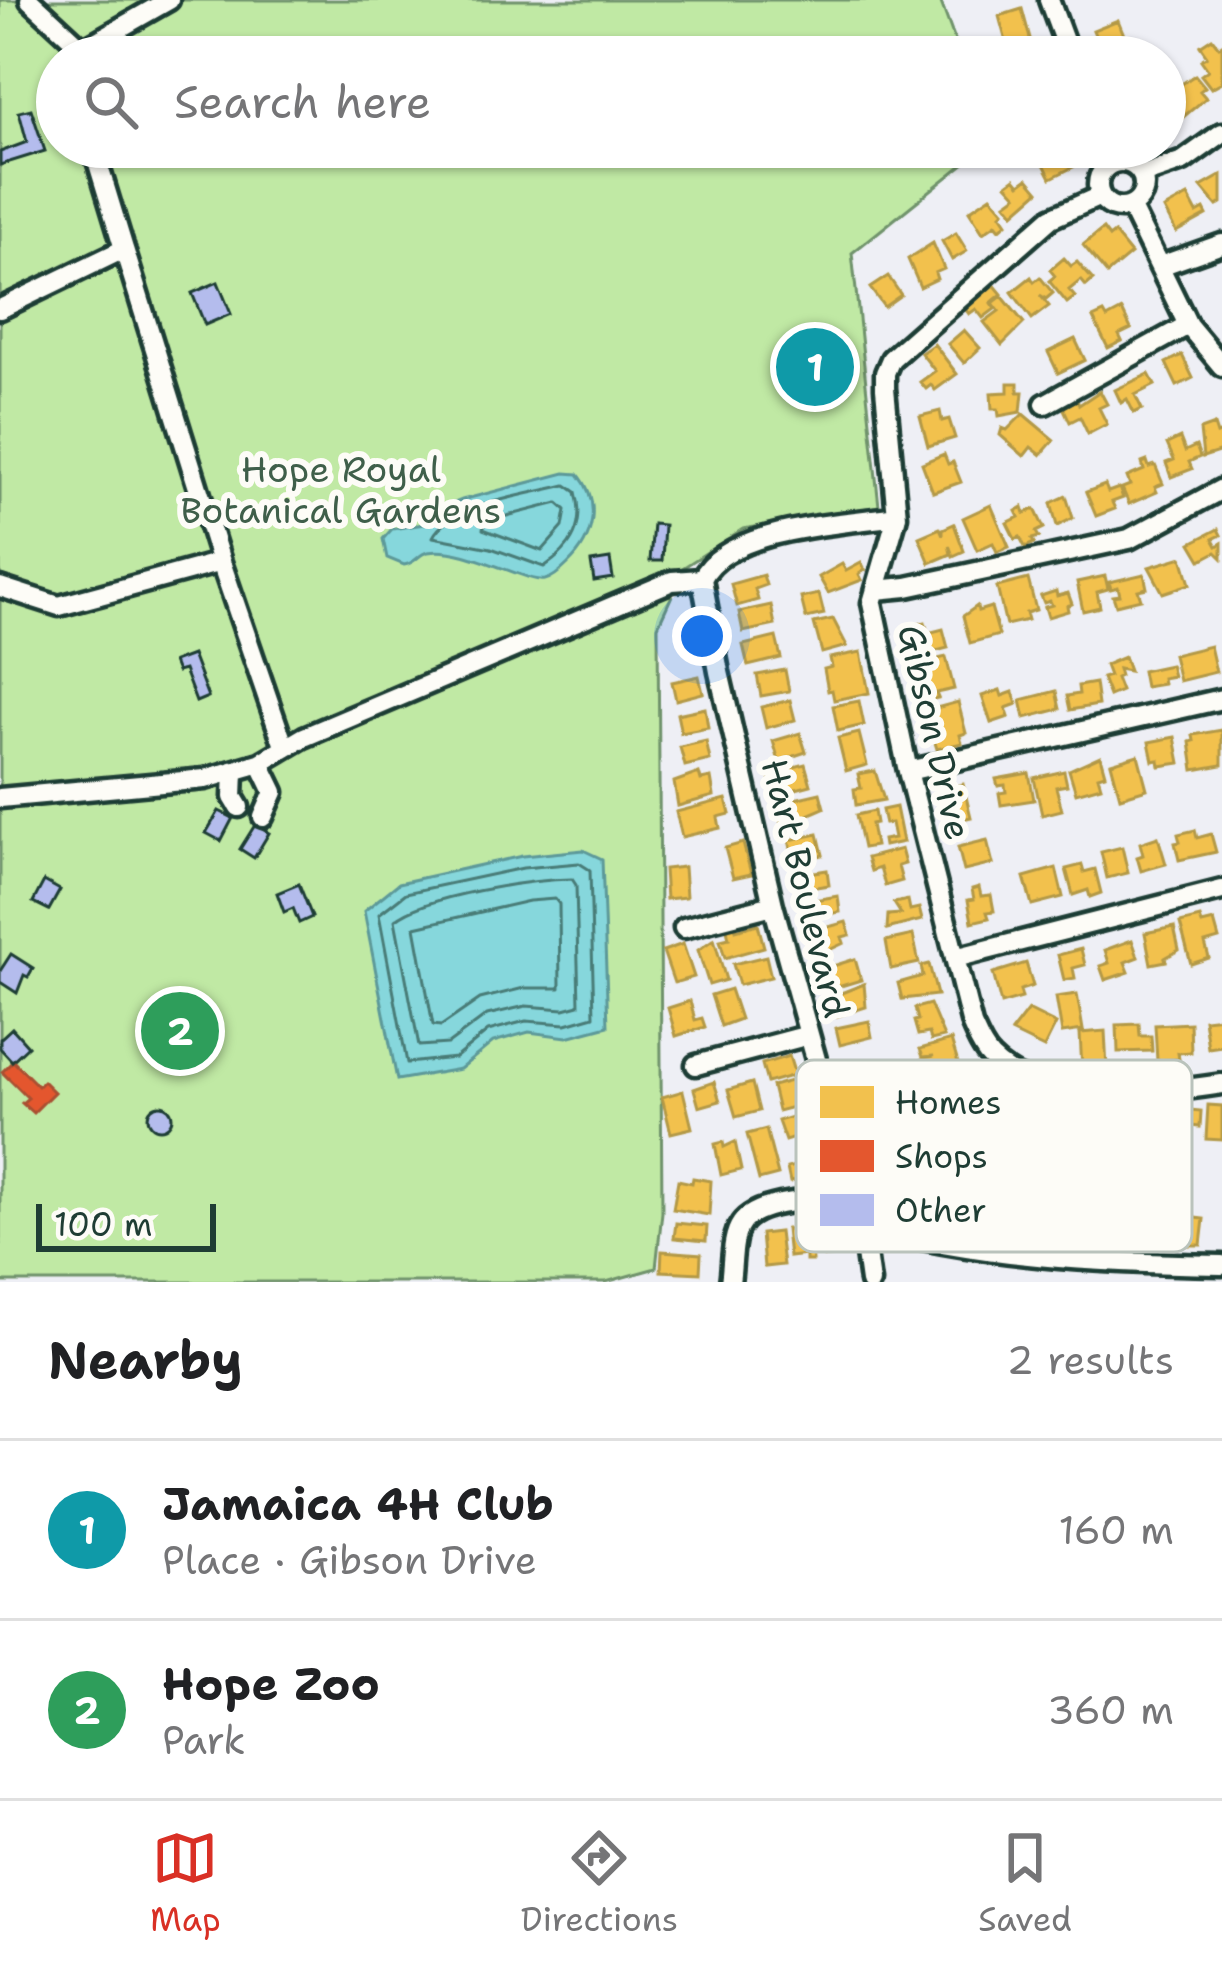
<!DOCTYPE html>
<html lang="en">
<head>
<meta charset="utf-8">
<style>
	body { margin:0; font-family:"Shantell Sans",sans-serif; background:#f6f6f6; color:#202124 }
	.scale { position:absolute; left:36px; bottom:30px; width:180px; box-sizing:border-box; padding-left:12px; border:6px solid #1f3d34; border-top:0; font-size:33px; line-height:42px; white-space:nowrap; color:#1f3d34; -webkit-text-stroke:9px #fdfcf7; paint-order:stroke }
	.you { position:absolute; left:702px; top:636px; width:42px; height:42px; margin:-30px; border:9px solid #fff; border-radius:50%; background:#1a73e8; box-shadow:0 0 0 18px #1a73e833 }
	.badge { display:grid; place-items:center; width:78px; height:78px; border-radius:50%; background:#d93025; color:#fff; font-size:39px; font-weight:700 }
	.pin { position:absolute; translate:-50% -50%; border:6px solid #fff; box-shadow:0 3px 12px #0006 }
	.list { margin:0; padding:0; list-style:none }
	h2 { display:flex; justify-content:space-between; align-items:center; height:156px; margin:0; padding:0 48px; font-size:51px }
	h2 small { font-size:39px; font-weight:400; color:#757577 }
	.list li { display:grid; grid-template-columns:78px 1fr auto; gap:36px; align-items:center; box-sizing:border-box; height:180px; padding:0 48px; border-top:3px solid #e0e0e0 }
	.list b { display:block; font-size:45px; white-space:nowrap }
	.list p { margin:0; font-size:39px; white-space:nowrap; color:#757577 }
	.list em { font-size:39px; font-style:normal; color:#757577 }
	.icon { flex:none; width:66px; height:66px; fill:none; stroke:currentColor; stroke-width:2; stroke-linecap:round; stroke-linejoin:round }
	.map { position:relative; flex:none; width:1222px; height:1282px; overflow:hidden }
	.search { position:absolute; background:#fff; box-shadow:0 3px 9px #0004; left:36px; right:36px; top:36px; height:132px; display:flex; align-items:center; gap:30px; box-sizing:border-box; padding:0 42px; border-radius:66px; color:#757577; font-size:45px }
	.sheet { height:516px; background:#fff }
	nav { display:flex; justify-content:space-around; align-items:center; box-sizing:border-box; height:168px; border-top:3px solid #e0e0e0; background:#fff; font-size:33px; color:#757577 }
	nav a { display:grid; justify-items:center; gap:6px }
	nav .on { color:#d93025 }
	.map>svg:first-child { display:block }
</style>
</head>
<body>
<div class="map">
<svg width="1222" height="1282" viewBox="0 0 1222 1282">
	<rect width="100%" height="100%" fill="#eeeff5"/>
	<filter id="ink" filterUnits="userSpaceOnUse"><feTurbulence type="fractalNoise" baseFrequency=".00833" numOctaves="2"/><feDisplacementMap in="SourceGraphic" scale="24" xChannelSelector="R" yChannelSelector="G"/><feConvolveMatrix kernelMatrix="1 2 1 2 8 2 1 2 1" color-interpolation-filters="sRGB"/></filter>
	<g filter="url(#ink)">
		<!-- green -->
		<path fill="#c0e9a4" stroke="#70936c" stroke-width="3" d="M0,0H940L961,57H57V147H985L852,253L879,506L743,529L670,576L675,589L658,626L662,1212L656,1268L606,1282H0Z"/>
		<!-- water -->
		<path fill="#86d7dc" stroke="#5d9999" stroke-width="3" d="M565,473L578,474C602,503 594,539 568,564C562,570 554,578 545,580C526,583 463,545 428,552C418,554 416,563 404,565L387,558L383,539L392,529L424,524L438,510L462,500Z
			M583,850L602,859L608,1026L567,1037L529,1032L493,1042L460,1069L397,1080L364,911L399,883L522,856Z"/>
		<!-- homes -->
		<path fill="#f2c14e" stroke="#b39946" stroke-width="3" d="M1022,9L1031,42L1008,49L999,16Z
			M1118,20L1126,40L1103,55L1093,30Z
			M1212,38L1219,47L1222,45V82L1211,88L1201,75L1208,70L1201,60L1207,56L1200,46Z
			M1195,75L1205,87L1200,91L1206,98L1182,118L1165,95Z
			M1041,147H1078L1081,153L1069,159L1073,167L1051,178L1038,152Z
			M1222,175V203L1217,206L1201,187Z
			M1015,178L1020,184L1028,178L1039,191L1014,213L1006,203L1017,195L1007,184Z
			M991,196L1004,211L1001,214L1007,223L1000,229L996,224L983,233L969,211Z
			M1188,196L1197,213L1204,209L1207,215L1176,232L1164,209Z
			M1103,229L1109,237L1114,233L1131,254L1107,274L1083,245Z
			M956,233L967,251L952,260L942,241Z
			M933,243L944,269L935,273L937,279L920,287L908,259Z
			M1064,258L1071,266L1077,262L1093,280L1086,286L1081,280L1069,290L1075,297L1067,303L1049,281L1055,276L1050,270Z
			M888,276L901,295L884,307L870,288Z
			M1031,277L1034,282L1040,277L1053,293L1046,299L1040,295L1049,306L1032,319L1012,292Z
			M992,282L1002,294L991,303L995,309L983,318L976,309L969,314L962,305Z
			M1002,296L1024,323L1002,345L984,322L999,311L993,303Z
			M1122,310L1131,329L1119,335L1122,341L1108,348L1093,318L1104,313L1107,318Z
			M964,330L980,348L964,363L948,344Z
			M1075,339L1085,360L1058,373L1048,352Z
			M934,344L957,374L935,390L931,385L926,389L920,382L935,371L921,353Z
			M1182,355L1193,378L1177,386L1166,363Z
			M1149,374L1155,385L1135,395L1142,409L1134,413L1127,399L1121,403L1115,390Z
			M1008,383H1018V392H1023L1021,412L999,416L998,409H992L991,393L1008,392Z
			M1100,391L1107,404L1099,408L1107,424L1088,434L1080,417L1070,422L1063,407L1077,400L1079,405Z
			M940,411L942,421L949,419L955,438L928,446L920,416Z
			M1023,414L1054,440L1041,455L1031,447L1024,456L1000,435L1002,428L1007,430Z
			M1214,425L1217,434L1222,432V451L1203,457L1200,430Z
			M1180,438L1185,451L1196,446L1200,457L1189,462L1192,469L1171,477L1166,463L1174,460L1167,444Z
			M944,454L948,464L953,462L961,482L933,492L922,463Z
			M1147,461L1149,467L1155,465L1163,484L1155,487L1157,492L1129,504L1122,488L1130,485L1127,477L1144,470L1142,463Z
			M1105,485L1108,492L1119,488L1123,498L1112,502L1115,509L1096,516L1086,492Z
			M1066,496L1073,518L1057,526L1051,503Z
			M991,505L1009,547L997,552L993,543L977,550L963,518Z
			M1023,507L1025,513L1035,509L1044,528L1036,532L1039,537L1032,539L1034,543L1025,547L1020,537L1015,539L1007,523L1019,517L1016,511Z
			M954,524L964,551L953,556L949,545L951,554L930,563L919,537L940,528L943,535V529Z
			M1218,529L1221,535L1213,539L1217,546L1222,543V558L1216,552L1201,560L1191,543Z
			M1182,557L1190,584L1163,593L1149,567Z
			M861,563L865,570L859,574L862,580L828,593L819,577L842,564L846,571Z
			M1144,574L1147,588L1138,590L1141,599L1116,605L1113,596L1120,595L1118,587L1111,589L1109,582Z
			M763,575L766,585L755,589L758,600L737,606L731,584Z
			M1105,576L1108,589L1097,592L1100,607L1083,611L1077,582Z
			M1028,579L1036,610L1026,613L1028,620L1006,625L997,587Z
			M1056,591L1057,596L1068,593L1072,604L1067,606L1068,611L1048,617L1045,607L1052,605L1050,601L1044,603L1041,596Z
			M819,594L824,614L806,618L801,598Z
			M771,605L775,625L743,632L739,612Z
			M977,606L978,611L991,607L999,635L970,643L963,616Z
			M833,619L847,646L822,653L814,623Z
			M925,622L928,633L943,629L948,648L913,657L907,636L919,632L918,624Z
			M776,637L781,658L748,666L743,645Z
			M1210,646L1216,672L1179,681L1173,655Z
			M861,652L869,693L834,700L832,690L828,691L824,669L832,667L830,658Z
			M946,657L954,689L936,693L938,698L926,701L917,664Z
			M1124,657L1129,671L1118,669L1120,676L1116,678L1121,691L1109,696L1102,678L1109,676L1105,665Z
			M1170,665L1173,676L1162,678L1163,684L1145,687L1142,671Z
			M785,670L789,691L761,696L757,675Z
			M699,676L703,693L676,700L672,682Z
			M1095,683L1098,705L1070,710L1067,696L1079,694L1078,686Z
			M1000,690L1002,696L1013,692L1017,704L1006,708L1009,717L991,723L982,696Z
			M1056,691L1060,709L1025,718L1021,700Z
			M790,700L795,720L766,728L761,707Z
			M859,701L864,725L838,731L833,706Z
			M958,702L966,733L960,735L962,743L937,749L925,711Z
			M705,708L708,728L681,733L677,714Z
			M1222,730V765L1194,770L1190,742L1194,741L1193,735Z
			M800,733L806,752L779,761L773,741Z
			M859,733L867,765L846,771L838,738Z
			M1175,737L1180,763L1160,766L1159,760L1153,761L1149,742Z
			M706,741L710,760L685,766L680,747Z
			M1138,755L1147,789L1120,797L1111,763Z
			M1100,756L1105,774L1098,776L1101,786L1076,793L1069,770Z
			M805,764L811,785L774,795L768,774Z
			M875,771L884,800L856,805L854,789L861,788L858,774Z
			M1064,771L1067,785L1056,787L1062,810L1042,815L1034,778Z
			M699,773L701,780L711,778L714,796L678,806L674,782Z
			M1029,773L1034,800L1001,805L999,793L1006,792L1005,785L998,786L996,779Z
			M963,784L971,817L949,822L941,790Z
			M820,793L824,808L796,820L798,828L783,832L777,803Z
			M726,799L730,814L718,817L720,828L682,837L676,812Z
			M896,807L903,842L884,846L883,840L894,838L891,823L885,824L882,810Z
			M874,811L876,823L871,824L875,846L863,848L856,815Z
			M1195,830L1197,838L1211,834L1216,852L1179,860L1175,843L1180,842L1178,834Z
			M818,834L823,855L794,862L789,840Z
			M1158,837L1166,864L1141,871L1137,857L1143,855L1140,843Z
			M987,840L993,864L964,871L958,847Z
			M743,843L751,874L733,878L725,848Z
			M1122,847L1128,873L1107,878L1101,852Z
			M901,849L905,864L898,866L902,881L885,886L880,868L871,871L867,858Z
			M1082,865L1084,872L1095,869L1101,893L1090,897L1088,890L1073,895L1066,869Z
			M684,867L686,897L666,899L664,869Z
			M1056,868L1063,897L1032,905L1024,877Z
			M827,870L829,885L797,890L795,875Z
			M979,887L981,896L991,895L994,911L987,912L989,918L972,922L968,900L974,899L972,889Z
			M838,896L840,912L805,918L802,902Z
			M908,900L910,910L919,908L922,920L887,929L888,915L901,914L894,903Z
			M1200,918L1202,924L1214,921L1219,939L1205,943L1209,958L1191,964L1180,923Z
			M846,922L850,935L842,937L844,943L816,956L810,932Z
			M734,923L736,930L758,924L764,947L725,958L720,940L729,938L726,925Z
			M1174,927L1179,950L1165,958L1166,961L1151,964L1145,933Z
			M913,935L919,963L891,969L886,941Z
			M714,939L726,980L709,985L698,950Z
			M1132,940L1138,957L1125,962L1129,972L1105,980L1100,966L1109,963L1105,950Z
			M683,944L694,977L674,983L663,951Z
			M1081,949L1085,965L1073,968L1075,978L1064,980L1058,955Z
			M766,956L771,977L739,985L733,964Z
			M855,959L861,980L828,990L820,965L828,963L830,967Z
			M1026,963L1033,986L1020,990L1022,998L1001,1004L993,973Z
			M929,964L937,995L902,999L898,983L923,976L921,966Z
			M864,984L866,1007L837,1016L831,997Z
			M730,989L740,1019L721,1026L711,995Z
			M1077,994L1083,1030L1062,1033L1056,997Z
			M690,1001L695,1020L702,1018L705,1027L676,1036L668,1008Z
			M930,1004L944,1037L931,1040L929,1033L918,1035L914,1021L918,1020L915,1008Z
			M1028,1010L1056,1024L1044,1048L1011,1032Z
			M1222,1017V1046L1208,1048L1204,1019Z
			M869,1021L872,1037L840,1045L836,1028Z
			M1190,1023L1191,1052L1178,1053L1179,1059L1157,1061L1155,1025Z
			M1139,1024L1140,1036H1151L1152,1051L1118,1052L1117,1025Z
			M1105,1031L1107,1069L1082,1070L1080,1033Z
			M951,1040L958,1063L953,1064L955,1071L928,1079L922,1059L934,1056L923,1057L920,1049Z
			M789,1056L795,1075L767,1083L762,1064Z
			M802,1078L809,1103L778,1111L772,1086Z
			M714,1082L720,1101L699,1107L694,1089Z
			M752,1083L759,1111L736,1117L728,1090Z
			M683,1091L692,1128L671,1133L662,1097Z
			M1208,1105L1222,1106V1140L1206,1139Z
			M1170,1108L1201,1111L1200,1127L1190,1126L1189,1141L1173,1140L1174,1136L1168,1135Z
			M808,1112L814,1132L785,1141L778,1121Z
			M766,1129L778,1175L759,1180L747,1134Z
			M723,1142L724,1147L735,1142L741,1170L721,1175L715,1144Z
			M820,1159L825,1176L790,1182L787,1168Z
			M693,1178L711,1181L709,1215L673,1209L678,1180L692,1183Z
			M1178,1216L1204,1219L1201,1245H1175Z
			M676,1223L707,1226L706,1241L674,1238Z
			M816,1226L817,1236L811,1237L813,1261H806V1255L789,1257L786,1229Z
			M844,1226L849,1246H843V1256L824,1257L822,1228Z
			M779,1232L783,1265L764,1267L761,1234Z
			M662,1251L701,1254L700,1273L661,1271Z"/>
		<!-- shops -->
		<path fill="#e4572e" stroke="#a94f30" stroke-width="3" d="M13,1061L38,1086L43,1081L54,1092L33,1113L22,1103L28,1098L2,1072Z"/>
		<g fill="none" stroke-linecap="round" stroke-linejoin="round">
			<!-- shore -->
			<path stroke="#487b77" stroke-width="3" d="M566,485L576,492C585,525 573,548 544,567L491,548L433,537C448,505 531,494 566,485Z
				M558,503L566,510L563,527L542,551L483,529L487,521Z
				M579,863L590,870L594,1016L566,1024L526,1021L488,1031L455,1058L407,1063L379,914L406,893L523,868Z
				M572,879L576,885L579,1005L564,1009L526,1006L487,1015L448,1044L419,1046L395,920C426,895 531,880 572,879Z
				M555,899L559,904L560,988H524L480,999L441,1026L433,1025L415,927L529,901Z"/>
		</g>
		<!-- building -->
		<path fill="#b4bced" stroke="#1f3d34" stroke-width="3" d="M31,109L45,151L0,165V152L27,142L19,112Z
			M218,282L231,314L205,325L192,293Z
			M837,343L840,388L812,390L813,400L793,402L789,346Z
			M653,524L664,525L662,561H650Z
			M610,559L613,578L594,581L591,562Z
			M192,655L208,697L196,702L184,670L177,672L173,662Z
			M219,811L233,818L221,841L206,833Z
			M255,825L269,833L254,858L240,849Z
			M44,881L60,890L49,910L33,902Z
			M299,884L312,917L299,923L293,908L284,912L277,893Z
			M11,954L33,968L28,977L24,975L17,993L0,982V971Z
			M12,1028L28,1046L12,1061L0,1048V1039Z
			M148 1117a12 12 0 1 1 24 0a12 12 0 1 1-24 0Z"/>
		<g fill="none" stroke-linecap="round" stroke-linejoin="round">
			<!-- minor casing -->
			<g stroke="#1f3d34" stroke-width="27">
				<path id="minor" d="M30,0L83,49
					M1049,0L1070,57
					M83,49L169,0
					M1098 185a23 23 0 1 1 46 0a23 23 0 1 1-46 0Z
					M1142,175L1183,161L1222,133
					M1100,196L1051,218L891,359L885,373V388L897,516L872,603L908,771L972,1025C977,1036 982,1049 991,1058C1042,1110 1157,1094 1222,1084
					M1130,206L1188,325L1222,366
					M124,249L221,562L284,746
					M1160,266L1222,244
					M0,309L124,249L93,147
					M1045,404L1188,325
					M702,579L719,672L773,905L862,1225L870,1282
					M702,579C726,527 846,524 897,516
					M0,587L59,606L221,562
					M876,590L907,587L1129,539L1222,489
					M260,763L274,792L263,817
					M234,771L233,797L239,807
					M908,771L1222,699
					M0,798L205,779L260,763L304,737L672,581L702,579
					M684,928L773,905
					M955,958L1222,890
					M696,1065L809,1035
					M862,1225C981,1257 1099,1263 1222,1265
					M730,1282C733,1265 731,1238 741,1224C758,1198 826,1200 854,1197"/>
			</g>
			<!-- minor -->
			<use href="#minor" stroke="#fdfcf7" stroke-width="18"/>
		</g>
	</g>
	<g text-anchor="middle" stroke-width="12" stroke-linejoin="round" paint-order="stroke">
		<!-- park labels -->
		<g font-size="36" fill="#3f5f4a" stroke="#fdfcf7">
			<text x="341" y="482">Hope Royal<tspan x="341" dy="41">Botanical Gardens</tspan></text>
		</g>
		<!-- street labels -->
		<g font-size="36" fill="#1f3d34" stroke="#fdfcf7">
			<text transform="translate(935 732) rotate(77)" y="13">Gibson Drive</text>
			<text transform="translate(806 888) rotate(76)" y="13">Hart Boulevard</text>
		</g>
	</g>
	<!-- legend -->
	<rect x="796" y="1060" width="396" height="192" rx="18" fill="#fdfcf7" stroke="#bac3bc" stroke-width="3"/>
	<rect x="820" y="1086" width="54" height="32" fill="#f2c14e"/>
	<rect x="820" y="1140" width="54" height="32" fill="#e4572e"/>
	<rect x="820" y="1194" width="54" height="32" fill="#b4bced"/>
	<g font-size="33" fill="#1f3d34">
		<text x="895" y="1114">Homes</text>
		<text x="895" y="1168">Shops</text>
		<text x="895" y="1222">Other</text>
	</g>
</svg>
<div class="scale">100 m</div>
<div class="you"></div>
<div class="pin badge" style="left:815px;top:367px;background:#0f9aa8">1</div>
<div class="pin badge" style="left:180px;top:1031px;background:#2e9e5b">2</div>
<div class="search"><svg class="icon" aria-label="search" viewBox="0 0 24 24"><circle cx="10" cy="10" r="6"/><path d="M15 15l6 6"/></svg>Search here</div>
</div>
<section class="sheet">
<h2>Nearby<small>2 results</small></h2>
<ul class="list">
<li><span class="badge" style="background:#0f9aa8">1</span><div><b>Jamaica 4H Club</b><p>Place · Gibson Drive</p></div><em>160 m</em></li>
<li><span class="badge" style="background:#2e9e5b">2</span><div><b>Hope Zoo</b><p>Park</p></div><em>360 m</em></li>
</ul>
</section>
<nav>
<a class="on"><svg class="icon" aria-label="map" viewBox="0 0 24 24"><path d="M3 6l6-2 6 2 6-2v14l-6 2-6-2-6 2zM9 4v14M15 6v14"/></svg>Map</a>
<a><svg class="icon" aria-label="directions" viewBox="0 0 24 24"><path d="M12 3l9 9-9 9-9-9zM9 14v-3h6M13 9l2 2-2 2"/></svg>Directions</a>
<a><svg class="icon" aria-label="saved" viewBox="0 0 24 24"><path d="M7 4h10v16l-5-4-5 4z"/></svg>Saved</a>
</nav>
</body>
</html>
